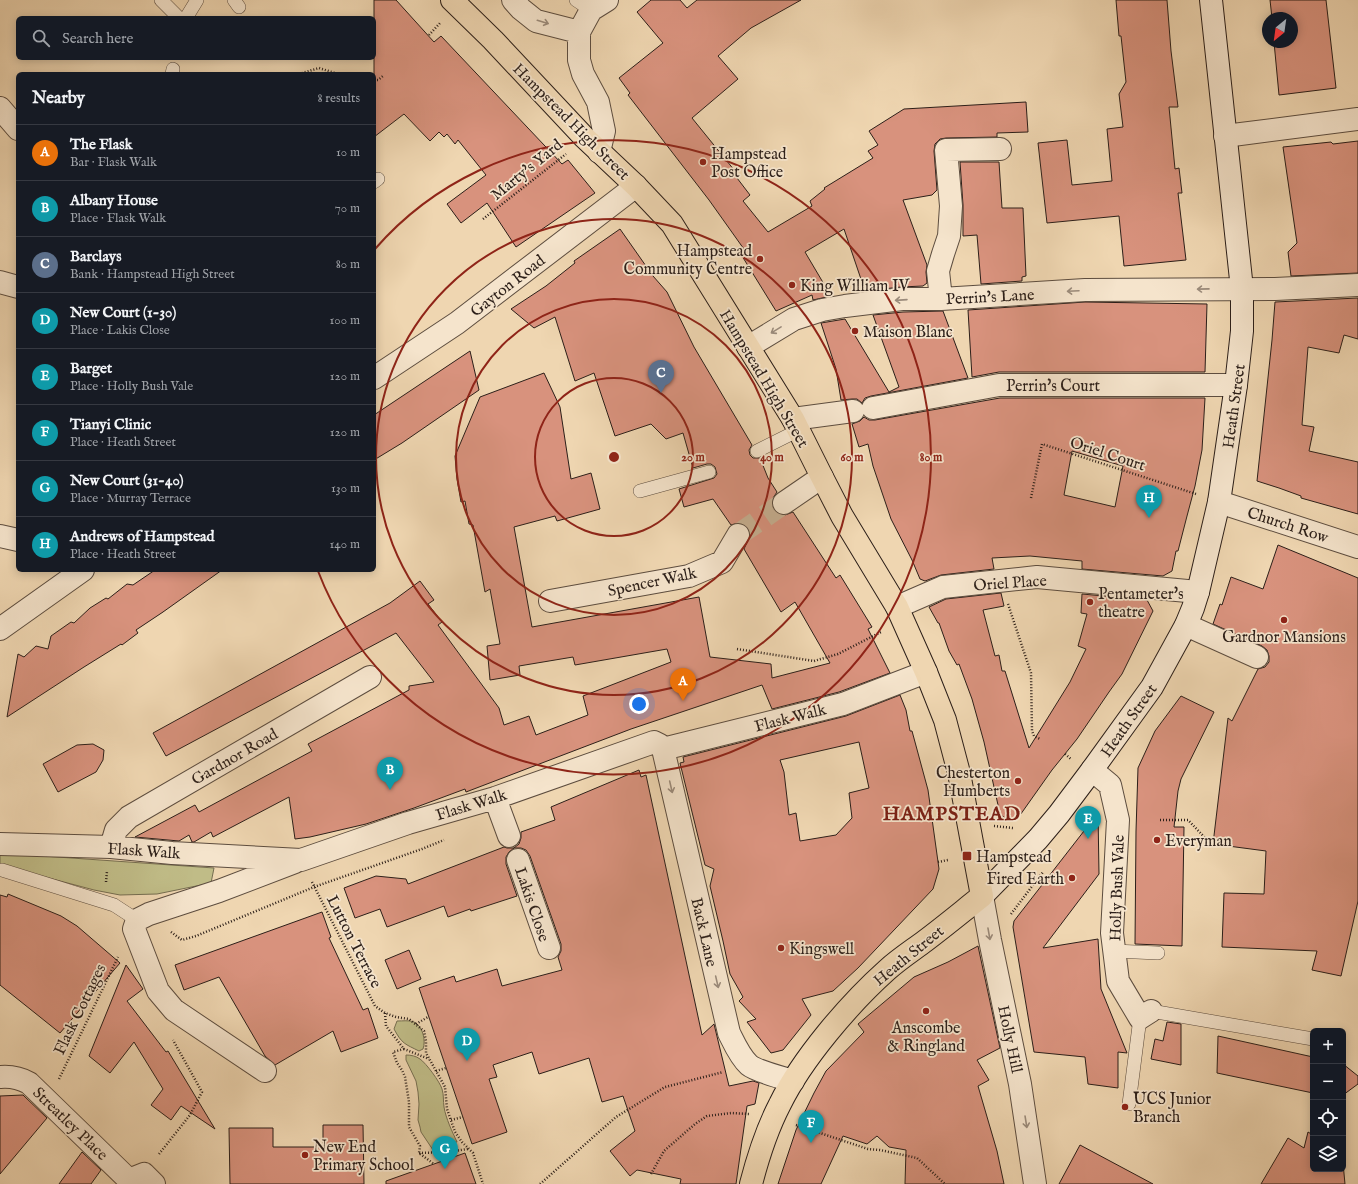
<!DOCTYPE html>
<html lang="en">
<head>
<meta charset="utf-8">
<style>
	body { margin:0; font-family:"IM FELL English",serif; background:#242831; color:#f1f3f6 }
	.controls { position:absolute; right:12px; bottom:12px; display:grid; overflow:hidden; border-radius:6px; box-shadow:0 2px 10px #0003 }
	.controls button { width:36px; height:36px; display:grid; place-items:center; padding:0; border:0; border-bottom:1px solid #363941; background:#171b24; color:#f1f3f6; font:20px sans-serif }
	.compass { position:absolute; left:1262px; top:12px; width:36px; height:36px; border-radius:50%; background:#171b24; box-shadow:0 2px 10px #0003; rotate:209deg }
	.you { position:absolute; left:639px; top:704px; width:14px; height:14px; margin:-10px; border:3px solid #fff; border-radius:50%; background:#1a73e8; box-shadow:0 0 0 6px #1a73e833 }
	.badge { display:grid; place-items:center; width:26px; height:26px; border-radius:50%; background:#d93025; color:#fff; font-size:13px; font-weight:700 }
	.pin { position:absolute; translate:-50% -33px; filter:drop-shadow(0 1px 2px #0008) }
	.pin::after { content:''; position:absolute; top:21px; width:14px; height:12px; background:inherit; clip-path:polygon(0 0,100% 0,50% 100%) }
	.list { margin:0; padding:0; list-style:none }
	h2 { display:flex; justify-content:space-between; align-items:center; height:52px; margin:0; padding:0 16px; font-size:17px }
	h2 small { font-size:13px; font-weight:400; color:#9ea1a6 }
	.list li { display:grid; grid-template-columns:26px 1fr auto; gap:12px; align-items:center; box-sizing:border-box; height:56px; padding:0 16px; border-top:1px solid #363941 }
	.list b { display:block; font-size:15px; white-space:nowrap }
	.list p { margin:0; font-size:13px; white-space:nowrap; color:#9ea1a6 }
	.list em { font-size:13px; font-style:normal; color:#9ea1a6 }
	.icon { flex:none; width:22px; height:22px; fill:none; stroke:currentColor; stroke-width:2; stroke-linecap:round; stroke-linejoin:round }
	.map { position:relative; flex:none; width:1358px; height:1184px; overflow:hidden }
	.search { position:absolute; background:#171b24; box-shadow:0 2px 10px #0003; left:16px; top:16px; width:360px; height:44px; display:flex; align-items:center; gap:10px; box-sizing:border-box; padding:0 14px; border-radius:6px; color:#9ea1a6; font-size:15px }
	.panel { position:absolute; background:#171b24; box-shadow:0 2px 10px #0003; left:16px; top:72px; width:360px; height:500px; border-radius:6px }
	.map>svg:first-child { display:block }
</style>
</head>
<body>
<div class="map">
<svg width="1358" height="1184" viewBox="0 0 1358 1184">
	<rect width="100%" height="100%" fill="#efd6b1"/>
	<filter id="stains"><feTurbulence type="fractalNoise" baseFrequency=".005" numOctaves="4"/><feColorMatrix values="0 0 0 0 .2 0 0 0 0 .09 0 0 0 0 .02 0 0 0 .5 -.17"/></filter>
	<radialGradient id="worn" r=".72"><stop offset=".6" stop-color="#630" stop-opacity="0"/><stop offset="1" stop-color="#630" stop-opacity=".3"/></radialGradient>
	<!-- green -->
	<path fill="#c0bc87" stroke="#766e50" d="M0,853L214,868L211,883L157,894L120,895L94,890L0,865Z
		M397,1021C403,1021 409,1020 414,1022C423,1026 426,1041 423,1049L419,1051C405,1044 402,1044 394,1029Z
		M406,1055C411,1055 416,1056 420,1059C426,1063 440,1082 442,1089C444,1095 443,1101 444,1107C446,1119 452,1131 457,1142L449,1143L433,1150L421,1132L420,1127L418,1120L419,1104L418,1092L416,1081L406,1060Z"/>
	<!-- building -->
	<path fill="#d8927d" stroke="#2c1f19" fill-rule="evenodd" d="M374,0H396L434,42L441,36L562,164L568,160L595,193L516,247L487,203L461,223L447,204L486,175L458,140L455,144L447,134L444,137L439,132L430,141L404,114L374,137Z
		M651,0H680L687,8L697,0H801L751,28L718,56L738,79L692,118L739,176L737,178L750,195L743,201L768,232L812,206L810,201L825,189L824,188L873,158L868,151L878,145L869,131L904,109L1026,102L1028,132L997,133V137L946,138L940,139L935,144L934,151L937,190L932,195L903,200L927,265L926,272L927,283L923,286L901,287L865,291L844,229L805,252L831,296L813,300L812,295L776,311L742,256L746,252L709,200L628,95L630,93L619,78L663,43L637,12Z
		M1116,0H1167L1171,51L1178,107H1169L1175,169L1179,168L1182,193H1178L1186,260L1124,266L1119,216L1047,223L1038,143L1067,140L1072,185L1112,181L1107,129L1123,127L1119,94L1126,82L1121,36H1119Z
		M1270,0H1326L1336,88L1279,95L1274,42H1292V18H1272Z
		M1358,141V273L1291,276L1288,252L1297,243L1283,147L1331,142L1333,144Z
		M960,162H999L1002,208H1023L1026,276L1022,277V281L981,284L977,235L963,236V205Z
		M620,229L653,276L667,292L694,347L752,445L749,450L750,455L753,458H760L768,478L777,492L773,498L772,504L774,510L778,514L785,515L793,512L836,578L840,575L872,627L868,629L890,673L839,692L772,709L762,685L631,729L466,792L465,789L414,808L366,824L310,837L295,839L289,797L213,837L211,832L194,842H192L189,835L179,841L135,837L195,805L199,812L312,751L308,744L409,690V686L434,682L396,633L166,756L153,733L390,603L420,581L434,600L428,604L442,622L438,625L499,708L504,725L529,716L536,735L588,715L583,696L671,662L667,649L575,665L573,657L519,666L520,675L490,680L487,646L500,644L490,589L485,592L473,525L469,524L465,501L461,502L457,479L455,456L480,397L544,373L560,407L571,479L591,473L600,509L557,521L555,516L514,527L532,627L699,597L710,657L771,664L772,678L830,663L795,602L781,612L744,549L750,536L749,529L744,524L739,523L731,525L713,499L684,507L679,489L714,478L717,474L715,467L711,464H707L693,468L683,433L666,439L651,424L615,436L594,373L575,381L555,317L534,328L511,309L546,286L575,263L574,261Z
		M1358,298V339L1344,335L1339,353L1308,347L1302,425L1314,427L1309,451L1358,462V514L1301,498V496L1279,488L1257,481L1272,340L1275,302Z
		M1085,302L1207,304L1205,372H999L972,377L968,310Z
		M943,311L968,378L871,396L865,398L862,403L857,399H852L841,400L836,369L821,323L845,319L889,392L899,387L873,315L903,312Z
		M470,351L479,390L402,443L374,460V415Z
		M1000,398H1205L1202,450L1195,486L1187,516L1178,551H1176L1172,571L1163,576L1082,569V561L1030,556L992,558L994,569L941,575L925,581L920,579L912,560L891,519L873,466L868,444L859,447L852,424L860,421L864,417L869,420H875ZM1072,451L1123,466L1115,507L1064,495Z
		M1278,545L1358,578V901L1341,976L1312,970L1317,951L1222,947L1224,893L1264,894L1266,851L1213,844L1228,718L1232,721L1258,669L1265,667L1269,662V656L1267,650L1262,646L1213,624L1220,604L1222,605L1231,577L1263,589Z
		M155,570H222L163,612L136,630L138,633L122,645L121,644L84,667L7,717L18,654L24,657L36,646L48,649L51,636L71,622L74,623L90,608L106,598L108,599L127,584L133,585Z
		M1001,593L1004,606L983,610L995,656L999,655L1002,671H1005L1029,748L1070,682L1086,649L1078,646L1087,614L1081,613L1082,594L1147,600L1153,611L1122,674L1109,692L1077,739L1052,770L1018,818L1013,820L1006,819L1000,814L984,742L972,699L959,664L957,665L949,651L939,623H938L929,607L946,599Z
		M900,695L906,710L910,731H912L928,790L939,869L933,889L858,968L833,991L802,999L811,1015L783,1050L771,1053L747,1022L756,1019L739,1001L743,997L730,974L723,941L710,886L714,869L705,865L680,763L684,762L683,757L846,716ZM859,742L869,788L849,793L852,818L836,835L800,841L796,813L789,815L784,772L780,760Z
		M1181,696L1214,712L1181,779L1178,791L1174,827H1184L1182,946L1135,944L1136,831L1138,768L1155,731Z
		M93,744L104,750L103,760L96,772L58,792L43,764L77,745Z
		M639,770L641,777L646,775L702,1035L714,1024L729,1086L753,1081L759,1083L755,1104L747,1106L736,1184H680L681,1179L637,1170L630,1176L610,1151L635,1131L623,1096L602,1102L589,1058L539,1074L532,1052L493,1065L497,1077L489,1079L507,1132L472,1144L419,988L454,976L456,982L497,969L502,986L562,970L558,957L561,951V944L530,856L526,850L521,848H514L509,852L506,857V864L517,896L471,911L470,909L448,917L444,906L387,927L380,909L355,918L344,888L376,876L406,879L408,884L504,847L507,848H514L519,844L521,838V832L555,820L551,807Z
		M1098,813L1099,874L1043,948L1098,939L1101,989L1127,1053L1118,1052V1088L1088,1084L1085,1057L1034,1052L1013,927L1014,921Z
		M8,894L61,916L77,926L120,963L60,1033L0,985V895L7,897Z
		M322,912L331,937L329,938L363,1010L368,1008L378,1038L341,1052L333,1031L275,1065L265,1056L219,977L184,990L175,965Z
		M978,946L1000,1048L977,1060L989,1080L978,1086L997,1151L1004,1184H905L906,1150L889,1147L877,1136L867,1144L843,1136L821,1184H778L796,1130L814,1093L826,1071L864,1032L858,1024L914,977L948,962Z
		M409,950L421,979L397,989L385,960Z
		M126,965L143,989L127,1001L166,1052L168,1051L215,1129L181,1106L171,1120L151,1105L163,1089L134,1042L110,1073L89,1056Z
		M1167,1022L1181,1024V1065L1151,1059L1155,1039L1163,1041Z
		M1218,1036L1313,1057V1093L1217,1073Z
		M1343,1064L1358,1076V1084L1343,1095Z
		M23,1095L47,1118L0,1174V1096Z
		M323,1125H363L364,1184H230L229,1128H273V1147H323Z
		M1308,1132L1313,1135V1169H1343V1163L1345,1184H1261L1288,1138L1304,1148Z
		M1080,1145L1153,1184H1059Z
		M82,1152L101,1170L91,1184H59Z
		M465,1153L476,1184H386V1181Z"/>
	<g fill="none" stroke-linecap="round" stroke-linejoin="round">
		<!-- street-tunnel -->
		<path stroke="#c8b193" stroke-width="22" stroke-dasharray="22 11" stroke-linecap="butt" d="M738,535L784,503"/>
		<!-- lane casing -->
		<g stroke="#5d4d3f" stroke-width="14">
			<path id="lane" d="M161,0L179,18
				M234,0L239,7
				M576,0L591,10
				M186,18L197,0
				M172,74L173,69
				M374,182L378,179
				M757,451L799,430
				M640,491L709,472
				M2,870L114,905L137,920
				M1114,951L1158,953
				M1151,1011L1313,1039
				M1129,1104L1140,1018"/>
		</g>
		<!-- street casing -->
		<g stroke="#5d4d3f" stroke-width="24">
			<path id="street" d="M513,0L521,9L536,21L579,32
				M0,108L18,129
				M1225,136L1358,119
				M599,152L604,131L598,102L583,74L579,60V32L591,10L607,0
				M0,282L18,287
				M941,299L938,271L943,254L949,236L951,206L946,150L1000,149
				M748,347L794,319L822,310L845,306L902,299H941L1085,290L1275,289L1358,285
				M374,378L457,323L636,186
				M873,408L999,385H1236
				M793,419L853,411
				M1219,502L1358,547
				M784,503L822,477
				M0,536L18,540
				M550,601L689,576L722,562L738,535
				M897,607L943,587L1037,577L1198,592
				M1186,625L1257,657
				M0,629L83,570
				M663,749L843,704L926,672
				M1092,770L1110,785L1118,820L1112,933L1118,981L1140,1018L1151,1011
				M495,798L509,836
				M0,844L111,847L172,853L301,860L408,823L495,798L654,742L660,745L663,749L729,1033C734,1043 740,1057 749,1065C756,1071 783,1078 793,1081
				M111,847L116,830L129,817L370,677
				M518,860L549,948
				M982,896L990,940L1020,1084L1035,1184
				M265,1071L174,1010L158,991L134,929L137,920L149,914L219,891L295,862
				M0,1077C11,1076 20,1078 29,1083L129,1180L144,1174L154,1184"/>
		</g>
		<!-- secondary casing -->
		<g stroke="#2c1f19" stroke-width="24">
			<path id="secondary" d="M982,896L1038,839L1059,814L1092,770L1152,687L1186,625L1193,608L1198,592L1219,502L1236,385L1242,331V289L1211,0"/>
		</g>
		<!-- primary casing -->
		<g stroke="#2c1f19" stroke-width="24">
			<path id="primary" d="M452,0L493,40L584,137L636,186L672,224L793,419L822,477L842,516L897,607L926,672L945,720L959,773L982,896C963,911 945,926 925,941C913,950 899,959 887,970C849,1004 802,1059 780,1104C767,1129 758,1157 751,1184"/>
		</g>
		<!-- path -->
		<path stroke="#2c1f19" stroke-width="2.5" stroke-dasharray="1 2" stroke-linecap="butt" d="M429,35L441,22
			M299,74L319,68L338,74
			M374,80H378L383,76
			M483,219L566,154
			M1031,498L1042,444L1196,494
			M1008,604L1031,673L1032,731L1034,736L1040,739
			M737,649L814,661L838,654L881,632
			M1065,754L1071,759
			M1160,820H1188L1211,844
			M994,826L1013,828
			M938,862L948,860
			M106,882L107,871
			M312,882L375,1006L385,1013L396,1017L409,1019L424,1031L426,1041V1053L445,1087L447,1109L455,1132L462,1142L473,1153L483,1184
			M1011,914L1043,872
			M171,932L182,940L196,936L314,887L422,849L444,840
			M385,1013L386,1026L404,1049L429,1059
			M416,1024L428,1017
			M404,1049L393,1052L397,1063L402,1070L405,1077L409,1102V1127L420,1146L419,1153L434,1164
			M436,1071L446,1068
			M59,1079L118,957
			M451,1120L463,1117
			M796,1125L868,1149L880,1150L917,1158L945,1184
			M419,1153L447,1152L468,1149
			M159,1154L190,1115L202,1092L173,1040
			M651,1174L664,1151L695,1124L707,1116L731,1113L749,1114
			M540,1184L616,1117L665,1087L723,1072"/>
		<!-- lane -->
		<use href="#lane" stroke="#f5e4cc" stroke-width="13"/>
		<!-- street -->
		<use href="#street" stroke="#f5e4cc" stroke-width="22"/>
		<!-- secondary -->
		<use href="#secondary" stroke="#f5e4cc" stroke-width="22"/>
		<!-- primary -->
		<use href="#primary" stroke="#efd6b1" stroke-width="22"/>
	</g>
	<!-- one-way arrows -->
	<defs><path id="oneway-shaft" d="M-6 0H5M1.5-3L5.5 0L1.5 3" fill="none" stroke-width="1.6" stroke-linecap="round" stroke-linejoin="round"/></defs>
	<g stroke="#9b8b7b">
		<use href="#oneway-shaft" transform="translate(543 22) rotate(17)"/>
		<use href="#oneway-shaft" transform="translate(1203 289) rotate(179)"/>
		<use href="#oneway-shaft" transform="translate(1073 291) rotate(177)"/>
		<use href="#oneway-shaft" transform="translate(901 300) rotate(176)"/>
		<use href="#oneway-shaft" transform="translate(776 330) rotate(148)"/>
		<use href="#oneway-shaft" transform="translate(671 787) rotate(77)"/>
		<use href="#oneway-shaft" transform="translate(989 934) rotate(80)"/>
		<use href="#oneway-shaft" transform="translate(717 982) rotate(77)"/>
		<use href="#oneway-shaft" transform="translate(1026 1122) rotate(81)"/>
	</g>
	<!-- distance rings -->
	<g fill="none" stroke="#8f2418" stroke-width="2">
		<circle cx="614" cy="457" r="79"/>
		<circle cx="614" cy="457" r="158"/>
		<circle cx="614" cy="457" r="238"/>
		<path d="M375 249A317 317 0 1 1 318 571"/>
	</g>
	<!-- markers -->
	<g fill="#8f2418" stroke="#f5e4cc" stroke-width="1.5">
		<circle cx="703" cy="162" r="4"/>
		<circle cx="760" cy="259" r="4"/>
		<circle cx="792" cy="285" r="4"/>
		<circle cx="855" cy="331" r="4"/>
		<circle cx="1090" cy="602" r="4"/>
		<circle cx="1284" cy="620" r="4"/>
		<circle cx="1018" cy="781" r="4"/>
		<circle cx="1157" cy="840" r="4"/>
		<rect x="962" y="851" width="10" height="10" rx="2"/>
		<circle cx="1072" cy="878" r="4"/>
		<circle cx="781" cy="948" r="4"/>
		<circle cx="926" cy="1011" r="4"/>
		<circle cx="1125" cy="1107" r="4"/>
		<circle cx="305" cy="1155" r="4"/>
	</g>
	<g text-anchor="middle" stroke-width="3.5" stroke-linejoin="round" paint-order="stroke">
		<!-- street labels -->
		<g font-size="16" fill="#2c1f19" stroke="#f5e4cc">
			<text transform="translate(572 121) rotate(45)" y="6">Hampstead High Street</text>
			<text transform="translate(526 169) rotate(-39)" y="6">Marty's Yard</text>
			<text transform="translate(507 285) rotate(-38)" y="6">Gayton Road</text>
			<text transform="translate(990 296) rotate(-3)" y="6">Perrin's Lane</text>
			<text transform="translate(765 378) rotate(59)" y="6">Hampstead High Street</text>
			<text x="1053" y="391">Perrin's Court</text>
			<text transform="translate(1233 406) rotate(-82)" y="6">Heath Street</text>
			<text transform="translate(1108 453) rotate(18)" y="6">Oriel Court</text>
			<text transform="translate(1288 524) rotate(18)" y="6">Church Row</text>
			<text transform="translate(652 581) rotate(-12)" y="6">Spencer Walk</text>
			<text transform="translate(1010 582) rotate(-4)" y="6">Oriel Place</text>
			<text transform="translate(790 717) rotate(-14)" y="6">Flask Walk</text>
			<text transform="translate(1128 720) rotate(-55)" y="6">Heath Street</text>
			<text transform="translate(234 756) rotate(-30)" y="6">Gardnor Road</text>
			<text transform="translate(471 804) rotate(-17)" y="6">Flask Walk</text>
			<text transform="translate(144 850) rotate(4)" y="6">Flask Walk</text>
			<text transform="translate(1116 888) rotate(-88)" y="6">Holly Bush Vale</text>
			<text transform="translate(533 904) rotate(71)" y="6">Lakis Close</text>
			<text transform="translate(705 932) rotate(77)" y="6">Back Lane</text>
			<text transform="translate(355 941) rotate(63)" y="6">Lutton Terrace</text>
			<text transform="translate(908 955) rotate(-39)" y="6">Heath Street</text>
			<text transform="translate(79 1009) rotate(-64)" y="6">Flask Cottages</text>
			<text transform="translate(1011 1039) rotate(78)" y="6">Holly Hill</text>
			<text transform="translate(71 1123) rotate(44)" y="6">Streatley Place</text>
		</g>
		<!-- poi labels -->
		<g font-size="16" fill="#2c1f19" stroke="#f5e4cc" text-anchor="start">
			<text x="711" y="159">Hampstead<tspan x="711" dy="18">Post Office</tspan></text>
			<text x="752" y="256" text-anchor="end">Hampstead<tspan x="752" dy="18">Community Centre</tspan></text>
			<text x="800" y="291">King William IV</text>
			<text x="863" y="337">Maison Blanc</text>
			<text x="1098" y="599">Pentameter's<tspan x="1098" dy="18">theatre</tspan></text>
			<text x="1284" y="642" text-anchor="middle">Gardnor Mansions</text>
			<text x="1010" y="778" text-anchor="end">Chesterton<tspan x="1010" dy="18">Humberts</tspan></text>
			<text x="1165" y="846">Everyman</text>
			<text x="976" y="862">Hampstead</text>
			<text x="1064" y="884" text-anchor="end">Fired Earth</text>
			<text x="789" y="954">Kingswell</text>
			<text x="926" y="1033" text-anchor="middle">Anscombe<tspan x="926" dy="18">&amp; Ringland</tspan></text>
			<text x="1133" y="1104">UCS Junior<tspan x="1133" dy="18">Branch</tspan></text>
			<text x="313" y="1152">New End<tspan x="313" dy="18">Primary School</tspan></text>
		</g>
		<!-- district labels -->
		<g font-size="20" font-weight="bold" letter-spacing="1" fill="#7a1f14" stroke="#f5e4cc">
			<text x="952" y="820">HAMPSTEAD</text>
		</g>
	</g>
	<circle cx="614" cy="457" r="6" fill="#8f2418" stroke="#f5e4cc" stroke-width="2"/>
	<g font-size="12" text-anchor="middle" font-weight="bold" fill="#8f2418" stroke="#f5e4cc" stroke-width="3.5" stroke-linejoin="round" paint-order="stroke">
		<text x="693" y="461">20 m</text>
		<text x="772" y="461">40 m</text>
		<text x="852" y="461">60 m</text>
		<text x="931" y="461">80 m</text>
	</g>
	<rect width="100%" height="100%" filter="url(#stains)"/>
	<rect width="100%" height="100%" fill="url(#worn)"/>
</svg>
<div class="controls">
<button>+</button>
<button>−</button>
<button><svg class="icon" aria-label="locate" viewBox="0 0 24 24"><circle cx="12" cy="12" r="6"/><path d="M12 2v4M12 18v4M2 12h4M18 12h4"/></svg></button>
<button><svg class="icon" aria-label="layers" viewBox="0 0 24 24"><path d="M12 4l9 5-9 5-9-5zM3 14l9 5 9-5"/></svg></button>
</div>
<svg class="compass" viewBox="-18 -18 36 36"><path d="M0-13l5 13h-10z" fill="#e53935"/><path d="M0 13l5-13h-10z" fill="#9ea1a6"/></svg>
<div class="you"></div>
<div class="pin badge" style="left:683px;top:701px;background:#e8710a">A</div>
<div class="pin badge" style="left:390px;top:790px;background:#0f9aa8">B</div>
<div class="pin badge" style="left:661px;top:393px;background:#5c6f8a">C</div>
<div class="pin badge" style="left:467px;top:1061px;background:#0f9aa8">D</div>
<div class="pin badge" style="left:1088px;top:839px;background:#0f9aa8">E</div>
<div class="pin badge" style="left:811px;top:1143px;background:#0f9aa8">F</div>
<div class="pin badge" style="left:445px;top:1169px;background:#0f9aa8">G</div>
<div class="pin badge" style="left:1149px;top:518px;background:#0f9aa8">H</div>
<div class="search"><svg class="icon" aria-label="search" viewBox="0 0 24 24"><circle cx="10" cy="10" r="6"/><path d="M15 15l6 6"/></svg>Search here</div>
<section class="panel">
<h2>Nearby<small>8 results</small></h2>
<ul class="list">
<li><span class="badge" style="background:#e8710a">A</span><div><b>The Flask</b><p>Bar · Flask Walk</p></div><em>10 m</em></li>
<li><span class="badge" style="background:#0f9aa8">B</span><div><b>Albany House</b><p>Place · Flask Walk</p></div><em>70 m</em></li>
<li><span class="badge" style="background:#5c6f8a">C</span><div><b>Barclays</b><p>Bank · Hampstead High Street</p></div><em>80 m</em></li>
<li><span class="badge" style="background:#0f9aa8">D</span><div><b>New Court (1-30)</b><p>Place · Lakis Close</p></div><em>100 m</em></li>
<li><span class="badge" style="background:#0f9aa8">E</span><div><b>Barget</b><p>Place · Holly Bush Vale</p></div><em>120 m</em></li>
<li><span class="badge" style="background:#0f9aa8">F</span><div><b>Tianyi Clinic</b><p>Place · Heath Street</p></div><em>120 m</em></li>
<li><span class="badge" style="background:#0f9aa8">G</span><div><b>New Court (31-40)</b><p>Place · Murray Terrace</p></div><em>130 m</em></li>
<li><span class="badge" style="background:#0f9aa8">H</span><div><b>Andrews of Hampstead</b><p>Place · Heath Street</p></div><em>140 m</em></li>
</ul>
</section>
</div>
</body>
</html>
